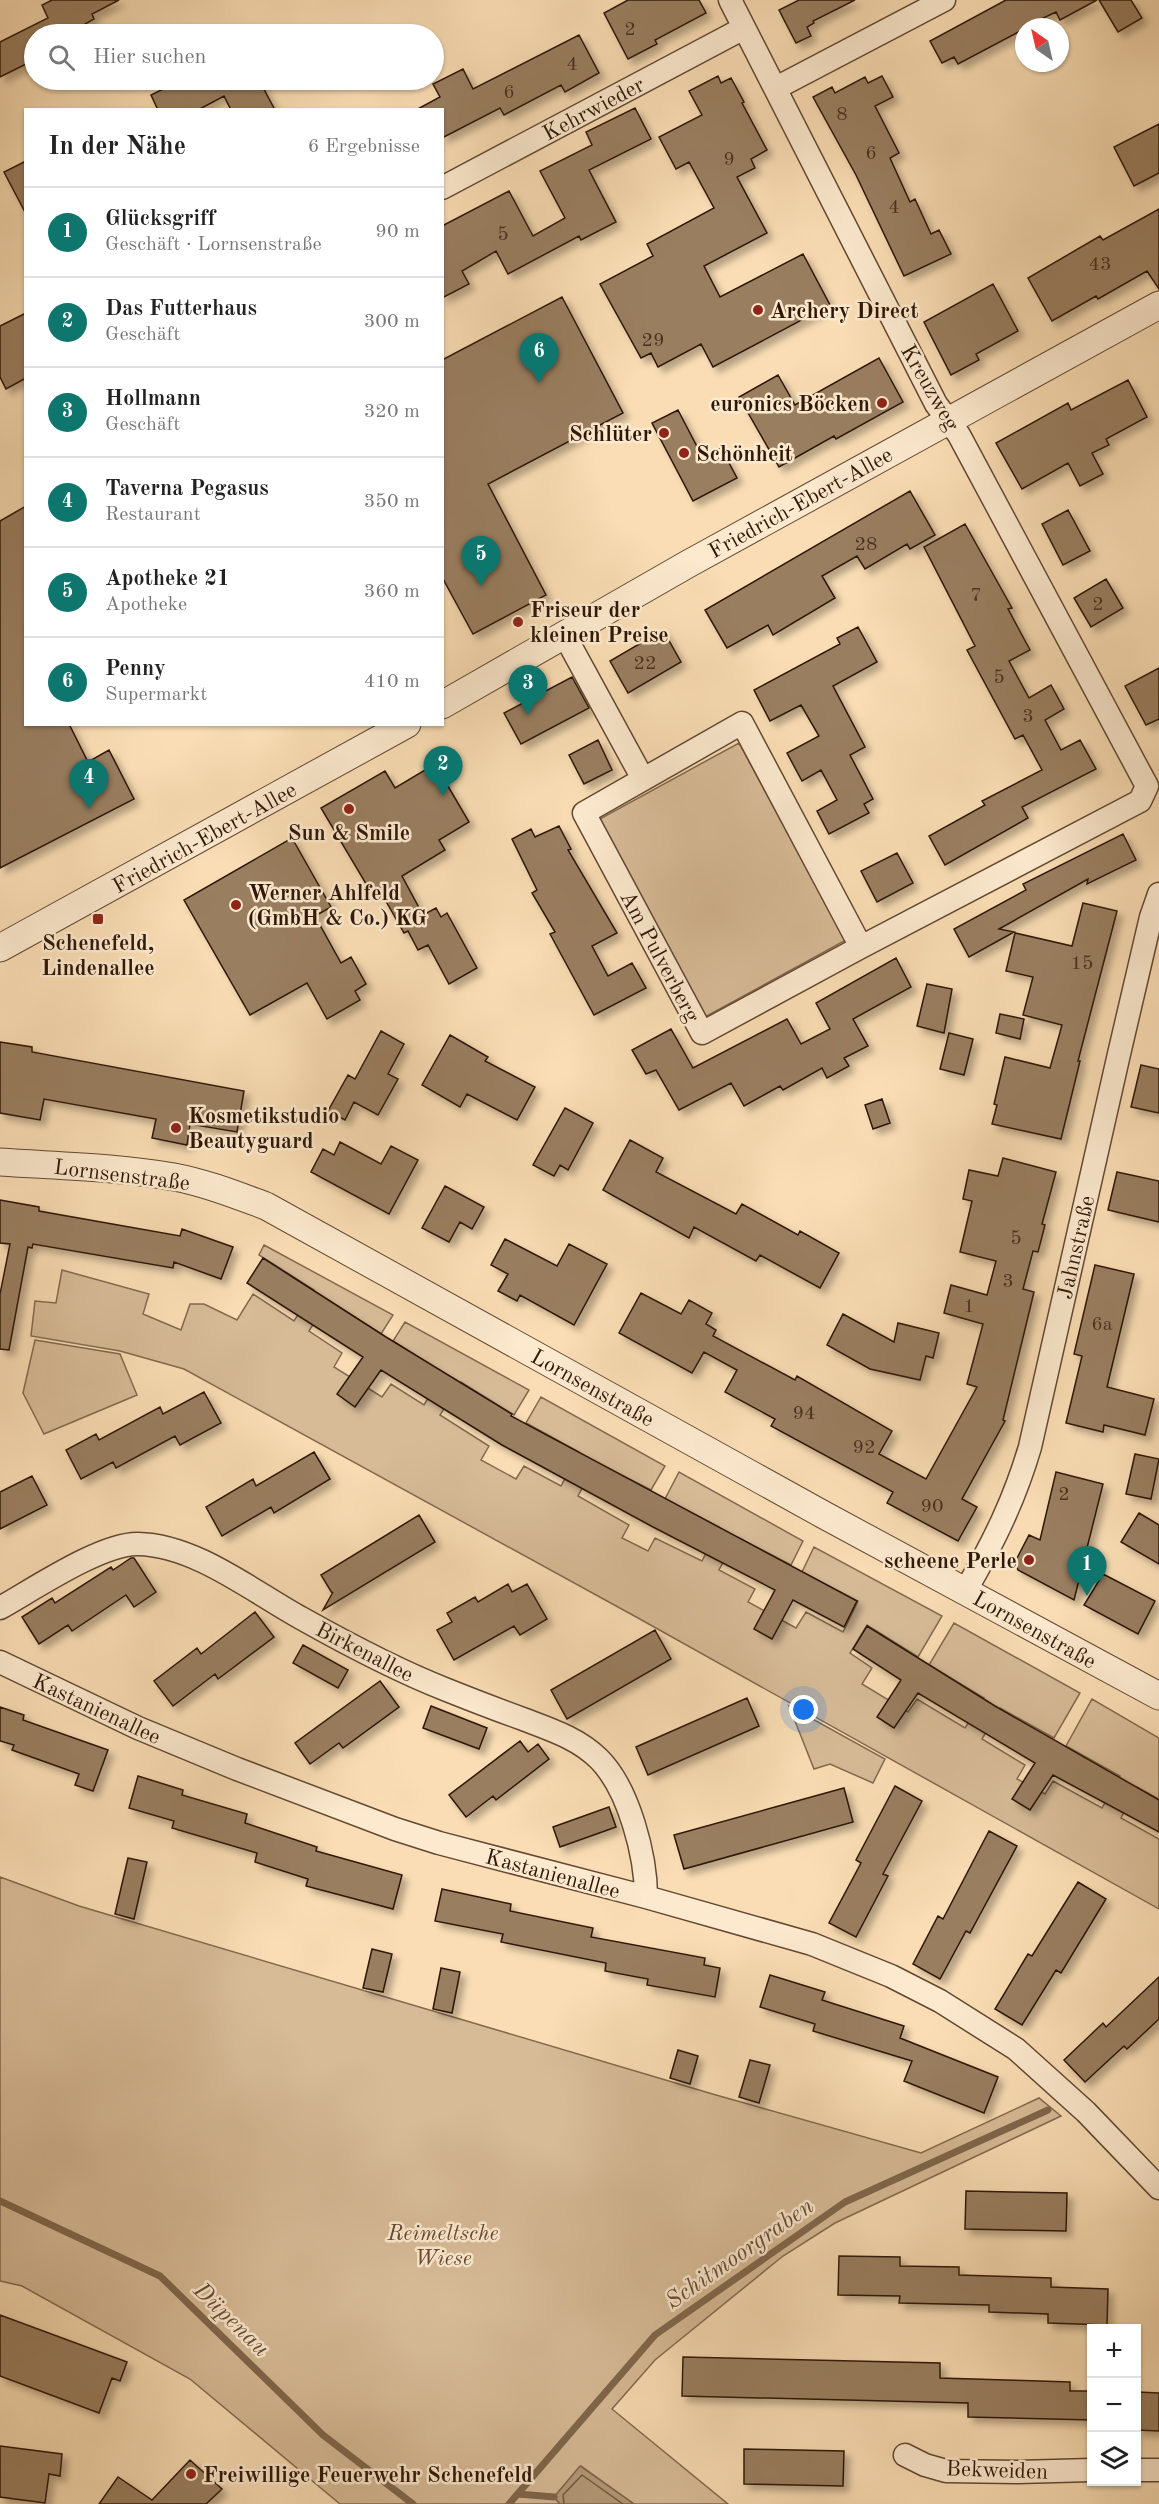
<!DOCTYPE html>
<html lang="de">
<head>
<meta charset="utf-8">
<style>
	body { margin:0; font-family:"Old Standard TT",serif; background:#f2f2f2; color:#222 }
	.controls { position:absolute; right:18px; bottom:18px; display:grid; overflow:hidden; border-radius:0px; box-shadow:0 2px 4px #0004 }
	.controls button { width:54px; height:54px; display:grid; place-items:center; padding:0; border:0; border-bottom:2px solid #e0e0e0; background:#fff; color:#222; font:30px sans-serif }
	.compass { position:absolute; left:1015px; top:18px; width:54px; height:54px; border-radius:50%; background:#fff; box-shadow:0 2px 4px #0004; rotate:326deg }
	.you { position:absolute; left:804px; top:1710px; width:21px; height:21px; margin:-15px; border:4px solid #fff; border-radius:50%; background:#1a73e8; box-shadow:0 0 0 9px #1a73e833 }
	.badge { display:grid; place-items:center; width:39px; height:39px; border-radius:50%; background:#0f766e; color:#fff; font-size:20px; font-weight:700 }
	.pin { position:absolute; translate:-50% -50px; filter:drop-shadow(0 2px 3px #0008) }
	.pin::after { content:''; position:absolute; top:32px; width:21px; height:18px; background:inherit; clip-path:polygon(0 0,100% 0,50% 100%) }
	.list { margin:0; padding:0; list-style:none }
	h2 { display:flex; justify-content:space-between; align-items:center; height:78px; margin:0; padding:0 24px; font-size:26px }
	h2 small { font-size:20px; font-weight:400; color:#767676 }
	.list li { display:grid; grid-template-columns:39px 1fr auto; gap:18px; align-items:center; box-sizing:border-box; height:90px; padding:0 24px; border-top:2px solid #e0e0e0 }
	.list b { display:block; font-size:22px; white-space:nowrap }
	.list p { margin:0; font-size:20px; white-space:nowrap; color:#767676 }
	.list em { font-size:20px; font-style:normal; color:#767676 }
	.icon { flex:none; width:33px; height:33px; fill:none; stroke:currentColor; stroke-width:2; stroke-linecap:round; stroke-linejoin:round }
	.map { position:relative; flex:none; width:1159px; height:2504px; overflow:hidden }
	.search { position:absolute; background:#fff; box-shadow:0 2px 4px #0004; left:24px; top:24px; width:420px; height:66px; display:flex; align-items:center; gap:15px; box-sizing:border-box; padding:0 21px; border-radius:33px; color:#767676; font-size:22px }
	.panel { position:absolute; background:#fff; box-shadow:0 2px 4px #0004; left:24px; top:108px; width:420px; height:618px; border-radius:0px }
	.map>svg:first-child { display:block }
</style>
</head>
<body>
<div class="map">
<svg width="1159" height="2504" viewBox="0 0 1159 2504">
	<defs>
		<filter id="shadow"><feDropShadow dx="5.5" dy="5.5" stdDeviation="3" flood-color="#0004"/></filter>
	</defs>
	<rect width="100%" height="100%" fill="#faddb4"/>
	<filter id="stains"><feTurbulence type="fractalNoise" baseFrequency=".00333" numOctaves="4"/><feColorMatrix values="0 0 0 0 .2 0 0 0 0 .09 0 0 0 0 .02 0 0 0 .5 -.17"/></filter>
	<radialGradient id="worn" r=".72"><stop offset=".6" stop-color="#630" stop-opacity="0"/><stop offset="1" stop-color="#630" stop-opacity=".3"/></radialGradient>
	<!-- green -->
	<path fill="#d7bb97" stroke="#83694f" stroke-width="1.5" d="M739,743L846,940L705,1017L598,820Z
		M264,1245L393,1315L381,1334L328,1300L309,1331L342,1353L334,1367L382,1397L391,1384L424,1405L443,1373L393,1341L405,1322L529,1390L514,1415L461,1382L440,1415L489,1446L481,1460L516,1479L524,1466L561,1486L579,1452L526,1423L541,1397L665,1466L651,1490L596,1462L578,1496L629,1525L622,1538L648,1551L655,1538L702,1561L719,1527L665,1499L679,1472L803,1541L791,1565L737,1537L719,1570L755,1589L748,1602L796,1628L806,1612L843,1632L858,1601L802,1572L814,1547L942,1616L918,1657L867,1625L850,1653L872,1668L862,1684L908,1712L917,1699L965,1728L984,1698L929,1665L954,1623L1080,1693L1054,1738L1000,1708L982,1739L1025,1765L1017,1779L1045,1794L1053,1781L1102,1808L1120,1776L1066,1746L1092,1699L1159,1738V1799L1137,1787L1121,1818L1159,1839V1909L638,1618L184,1369L120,1351L31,1336L35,1301L56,1303L62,1270L149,1294L143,1314L181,1330L190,1304H204L237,1320L253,1294L294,1321L314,1290L259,1255Z
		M35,1340L120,1354L137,1395L44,1434L23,1393Z
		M789,1706L885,1759L873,1783L830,1764L814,1769Z
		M0,1877L79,1906L716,2095L921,2153L1039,2098L1061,2116L835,2223L783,2256L655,2360L612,2409L728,2504H634L581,2466L554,2497L560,2504H340L190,2379L22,2286L0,2281Z"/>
	<!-- water -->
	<path fill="#b59a79" stroke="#7f664b" stroke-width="1.5" d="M580,2466L634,2504H560L554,2497Z"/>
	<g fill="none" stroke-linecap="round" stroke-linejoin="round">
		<!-- shore -->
		<path stroke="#725840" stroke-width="1.5" d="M564,2504L563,2495L582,2475L623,2504"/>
		<!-- stream -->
		<path stroke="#7f664b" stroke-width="7" d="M0,2201L160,2276L323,2435L413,2504
			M518,2494L554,2497
			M509,2504L655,2335L845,2202L1048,2110"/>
	</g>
	<!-- building -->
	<path fill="#997e61" stroke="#2f1707" stroke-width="1.5" filter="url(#shadow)" d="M52,0H119L92,14L94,19L85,24L90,34H34V60L0,77V42L48,18L42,5Z
		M628,0H699L706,13L655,40L657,44L628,59L604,13Z
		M799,0H855L813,21L814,23L807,27L811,36L796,43L779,10Z
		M1006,0H1097L1060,20L1056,12L1024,27V29L958,64L954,57L942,63L930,41Z
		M1099,0H1131L1142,18L1118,32Z
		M579,35L599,73L565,92L561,85L504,115L500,108L442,138V110H416L440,97L433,84L463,69L473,89Z
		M718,76L721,83L731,78L744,102L742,103L767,150L751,159L755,168L737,177L767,233L704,266L720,297L803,254L830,305L713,367L701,344L658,367L651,353L641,358L600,284L653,256L647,244L714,208L689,162L676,169L659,137L702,115L689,91Z
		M882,76L893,97L875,106L899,153L890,158L910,202L915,199L931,234L939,230L951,254L904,276L856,175L813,97L832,87L835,93L865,77L868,83Z
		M181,80H259L275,110H231L224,96L198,110H158L151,95Z
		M635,108L651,139L589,170L616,222L581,240L579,236L508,274L496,251L462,271L469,284L442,298V226L509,191L533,236L565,218L540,171L592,145L586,132Z
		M1159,124V173L1134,186L1114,147Z
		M26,161V214L4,172Z
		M1159,209V289L1147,271L1098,299L1096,296L1052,321L1028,278L1100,236L1103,240Z
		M993,284L1018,331L976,354L979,360L951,375L924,322Z
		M562,297L623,413L488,484L546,595L473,634L442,577V360Z
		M26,313V378L6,389L0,377V326Z
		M879,358L903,402L836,439L834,436L779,467L739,397L778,375L795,405Z
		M1128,380L1147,417L1106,439L1109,445L1092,453L1103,474L1080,486L1068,463L1022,489L996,443L1068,403L1071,410Z
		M678,410L703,458L721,448L737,478L693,501L652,423Z
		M910,491L935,535L910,549L907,544L865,569L857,556L822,576L835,598L773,635L768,625L727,648L705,610Z
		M26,506V724H69L88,762L109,750L134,799L0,868V521Z
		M1068,510L1090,551L1063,565L1042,524Z
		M965,524L1012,608L1008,609L1030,650L1009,661L1029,698L1051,685L1064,709L1045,720L1061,750L1080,740L1096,769L1022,807L1028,818L945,865L929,836L985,805L982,801L1042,770L1023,735L1015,739L967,650L975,646L924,547Z
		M1106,579L1123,608L1091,627L1074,598Z
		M858,627L877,662L833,686L865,747L850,755L873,799L864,804L869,813L829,834L817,811L837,800L821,770L802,781L787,753L819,736L801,705L770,721L754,690L840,644L837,638Z
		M663,630L681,662L628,693L610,661Z
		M1159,668V719L1146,725L1125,686Z
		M572,677L589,708L521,744L504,713Z
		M598,740L612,770L584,784L569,755Z
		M435,764L469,822L439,840L445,850L402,876L423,915L436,908L441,917L447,913L477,968L449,984L428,945L418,950L408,931L404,933L379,889L372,894L321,808L385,771L395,788Z
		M559,826L571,849L568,850L617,933L592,946L608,976L632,963L646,988L594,1015L550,934L555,932L532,893L537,890L512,839L531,829L535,837Z
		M1123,834L1136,860L1087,884L1088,879L999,929L1014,932L969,957L954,929L1026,890L1023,884Z
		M292,838L331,907L315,916L341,963L351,957L366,984L355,991L360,1000L327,1019L307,983L250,1015L184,900Z
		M897,853L913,883L877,902L861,871Z
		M1083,903L1117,911L1078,1061H1080L1061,1139L992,1124L997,1105L994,1104L1005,1057L1050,1068L1062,1025L1023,1015L1033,977L1006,971L1015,933L1072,946Z
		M896,958L911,987L853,1019L868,1046L844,1058L849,1066L827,1078L822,1068L783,1090L780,1086L744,1106L731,1083L679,1110L656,1070L646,1074L632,1050L671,1029L693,1068L787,1019L801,1044L830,1029L816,1003Z
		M927,984L952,989L944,1033L917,1026Z
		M1000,1014L1024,1019L1020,1039L996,1033Z
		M381,1031L404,1044L388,1074L398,1079L378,1115L354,1102L345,1120L328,1111L348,1075L355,1079Z
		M949,1033L973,1039L964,1075L940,1069Z
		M450,1035L488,1057L485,1061L535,1087L517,1120L467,1094L460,1107L422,1085Z
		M0,1042L32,1047V1052L244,1091L237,1132L190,1124L187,1145L152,1138L156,1119L44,1099L40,1120L0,1113Z
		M1141,1065L1159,1069V1113L1131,1107Z
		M882,1099L890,1123L873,1129L865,1105Z
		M565,1108L593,1123L568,1170L560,1165L554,1176L533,1165Z
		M630,1140L663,1158L656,1172L736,1214L742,1204L798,1235L800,1231L839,1253L820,1288L760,1255L756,1261L694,1227L689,1238L603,1190Z
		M340,1142L381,1164L391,1146L418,1160L389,1214L311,1172L323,1149L334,1155Z
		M1003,1158L1056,1172L1042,1224L1045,1225L1038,1252L1033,1251L1023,1289L1034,1292L1003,1420L1005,1421L962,1499L977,1507L958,1541L887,1503L893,1492L771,1426L775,1419L725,1392L737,1370L704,1352L692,1373L619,1333L641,1293L681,1314L689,1300L712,1313L706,1324L716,1330L713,1336L795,1380L797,1376L892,1431L879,1454L926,1479L977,1387L967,1384L983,1324L944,1313L951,1285L987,1295L996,1261L960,1252L972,1201L963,1199L969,1170L998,1176Z
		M1117,1172L1159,1181V1222L1108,1210Z
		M445,1186L484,1207L472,1229L460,1222L449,1242L422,1228Z
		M0,1200L39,1207V1211L180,1236L182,1229L233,1247L221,1279L174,1262L173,1268L33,1244L32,1248L28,1247L9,1350L0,1349V1294L10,1244L0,1243Z
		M505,1239L557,1266L569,1244L607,1264L574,1325L520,1295L517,1301L498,1291L508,1274L491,1265Z
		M263,1258L386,1337L512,1414L511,1416L857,1601L844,1627L793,1600L772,1639L754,1629L775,1590L653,1527L502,1445L381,1370L355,1407L337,1394L363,1357L247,1283Z
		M1095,1265L1134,1274L1107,1387L1154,1399L1145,1435L1104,1425L1103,1432L1066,1423L1082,1356L1074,1354Z
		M843,1314L894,1342L898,1323L939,1333L933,1358L926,1356L920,1380L870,1369L827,1345Z
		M204,1392L221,1423L180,1445L175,1436L116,1468L113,1462L81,1479L66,1450L96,1434L99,1440L160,1407L163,1414Z
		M314,1452L330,1479L274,1513L271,1507L222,1536L206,1507L253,1479L256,1486Z
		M1135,1454L1159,1459L1151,1499L1126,1494Z
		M1056,1472L1103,1484L1074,1600L1018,1570L1015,1562L1029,1535L1040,1540Z
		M32,1476L47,1505L0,1529V1492Z
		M1139,1513L1159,1525V1564L1121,1542Z
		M419,1515L435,1542L323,1610L333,1592L332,1593L321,1575Z
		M131,1558H134L156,1592L134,1607L126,1595L72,1631L68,1625L39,1644L22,1617L52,1598L55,1603L111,1567L113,1570Z
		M1103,1574L1155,1601L1138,1634L1084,1605Z
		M508,1584L512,1592L527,1584L547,1619L520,1635L514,1626L454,1660L437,1630L452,1622L447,1613L475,1597L478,1602Z
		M255,1612L274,1637L218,1679L215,1674L173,1706L154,1681L197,1648L201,1654Z
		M867,1626L995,1706L1159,1800V1832L1053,1775L1030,1810L1012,1799L1035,1763L918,1693L894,1728L877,1717L901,1680L853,1649Z
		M655,1630L671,1659L567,1719L551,1690Z
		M303,1645L348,1670L338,1688L293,1663Z
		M380,1681L399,1707L343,1748L339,1743L310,1764L295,1743Z
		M747,1698L759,1726L648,1775L636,1747Z
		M431,1706L487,1728L479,1749L423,1728Z
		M0,1707L24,1715L23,1720L108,1750L93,1791L75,1785L79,1774L12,1750L14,1745L0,1741Z
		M520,1741L528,1752L538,1744L549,1759L496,1800L493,1796L466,1817L449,1795Z
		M138,1776L183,1790L182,1795L247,1814L245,1823L317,1847L316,1851L402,1875L393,1909L306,1886L308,1879L255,1862L257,1853L172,1828L174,1821L129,1808Z
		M895,1786L922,1801L883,1874L888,1876L856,1937L829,1923L861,1863L856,1860Z
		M844,1788L853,1822L684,1869L674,1835Z
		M609,1807L616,1827L560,1847L553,1827Z
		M989,1831L1017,1846L970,1933L966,1931L940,1979L913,1964L938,1916L943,1919Z
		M128,1858L147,1862L134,1919L115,1914Z
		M1078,1882L1106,1899L1061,1973L1056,1970L1022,2025L995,2009L1028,1954L1032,1956Z
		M442,1889L511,1904L510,1911L593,1928L591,1937L705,1958L704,1965L720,1968L715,1997L647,1985L648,1979L605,1971L606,1963L501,1942L503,1934L435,1921Z
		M372,1949L392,1954L383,1992L363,1988Z
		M441,1968L460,1972L452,2013L433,2009Z
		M770,1975L825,1992L822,2000L904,2026L900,2038L998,2077L984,2113L904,2081L912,2061L813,2031L815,2024L760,2007Z
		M1159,1977V2019L1127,2049L1124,2046L1085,2082L1064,2060L1103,2023L1106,2027Z
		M678,2050L698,2056L690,2084L670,2078Z
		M750,2060L770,2065L759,2103L739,2097Z
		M966,2191L1067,2193L1066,2231L965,2229Z
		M839,2256L900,2257V2266L959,2267V2275L1051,2278V2287L1108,2289L1107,2325L1048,2323V2314L989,2312V2305L899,2303L900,2296L838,2295Z
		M0,2315L127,2362L120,2381L112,2378L99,2413L0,2376Z
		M683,2357L940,2363V2378L1070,2382V2391H1092V2420L968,2417V2403L682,2396Z
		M1137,2392L1159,2393V2431L1137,2430Z
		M0,2446L62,2454L60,2476L49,2474L45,2503L0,2497Z
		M744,2449L844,2451L843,2486L744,2484Z
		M190,2460L222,2489L206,2504H99L118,2477L152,2500Z"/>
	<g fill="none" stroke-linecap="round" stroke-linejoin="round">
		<!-- minor casing -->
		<g stroke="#624832" stroke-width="25">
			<path id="minor" d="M730,0L936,404L959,435L1147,786L1140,801L861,947L702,1033L584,813L742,723L861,947
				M776,88L944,0
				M442,188L744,28
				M565,636L643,779
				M966,1590C994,1541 1014,1501 1030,1447L1119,1054L1151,917L1159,894
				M0,1608C34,1589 102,1543 138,1544C195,1545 252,1591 301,1618C349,1645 396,1670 447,1690C472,1700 498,1710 523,1719C549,1729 578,1738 599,1759C629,1789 646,1856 646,1897
				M0,1662L138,1728L237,1769L395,1829L439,1843L646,1897L812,1944L891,1976L940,2001L1016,2049L1086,2112L1159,2188
				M905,2455L925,2465L946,2471L1018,2472L1092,2470
				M1136,2470H1159"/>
		</g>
		<!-- tertiary casing -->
		<g stroke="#624832" stroke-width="29">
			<path id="tertiary" d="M442,705L688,564L1159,305
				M0,948L407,724
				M0,1162C58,1166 117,1167 174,1177C206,1183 236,1195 266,1206L824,1515L1159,1696"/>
		</g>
		<!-- minor -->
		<use href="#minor" stroke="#fce9ce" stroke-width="22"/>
		<!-- tertiary -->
		<use href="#tertiary" stroke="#fce9ce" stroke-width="27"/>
	</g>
	<!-- markers -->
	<g fill="#8f2418" stroke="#fce9ce" stroke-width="2">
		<circle cx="758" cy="310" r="6"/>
		<circle cx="882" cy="403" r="6"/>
		<circle cx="664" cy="433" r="6"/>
		<circle cx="684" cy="453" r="6"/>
		<circle cx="518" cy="622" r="6"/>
		<circle cx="349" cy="809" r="6"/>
		<circle cx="236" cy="905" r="6"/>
		<rect x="92" y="913" width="12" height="12" rx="3"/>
		<circle cx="176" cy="1128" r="6"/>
		<circle cx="1029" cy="1560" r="6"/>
		<circle cx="191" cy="2474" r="6"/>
	</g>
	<g text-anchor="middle" stroke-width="5" stroke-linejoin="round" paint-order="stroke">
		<!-- number labels -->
		<g font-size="20" fill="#4a311e">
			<text x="630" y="35">2</text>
			<text x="572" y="70">4</text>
			<text x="509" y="98">6</text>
			<text x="842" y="120">8</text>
			<text x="871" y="159">6</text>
			<text x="729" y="165">9</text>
			<text x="894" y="213">4</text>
			<text x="503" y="240">5</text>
			<text x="1100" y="270">43</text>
			<text x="653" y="346">29</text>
			<text x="866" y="550">28</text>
			<text x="976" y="601">7</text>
			<text x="1098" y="610">2</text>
			<text x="645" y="669">22</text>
			<text x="999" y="683">5</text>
			<text x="1028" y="722">3</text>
			<text x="1082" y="969">15</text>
			<text x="1016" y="1244">5</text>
			<text x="1008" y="1287">3</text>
			<text x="969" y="1312">1</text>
			<text x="1102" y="1330">6a</text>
			<text x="804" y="1419">94</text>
			<text x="864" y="1453">92</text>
			<text x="1064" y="1500">2</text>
			<text x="932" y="1512">90</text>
		</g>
		<!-- street labels -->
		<g font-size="22" fill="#2f1707" stroke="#fce9ce">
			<text transform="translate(593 108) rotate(-28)" y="8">Kehrwieder</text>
			<text transform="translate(931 387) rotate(60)" y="8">Kreuzweg</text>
			<text transform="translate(800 502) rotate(-29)" y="8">Friedrich-Ebert-Allee</text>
			<text transform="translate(204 837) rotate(-29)" y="8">Friedrich-Ebert-Allee</text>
			<text transform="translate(661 956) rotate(62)" y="8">Am Pulverberg</text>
			<text transform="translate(122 1174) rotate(7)" y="8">Lornsenstraße</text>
			<text transform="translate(1075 1247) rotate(-77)" y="8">Jahnstraße</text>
			<text transform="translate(593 1387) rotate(29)" y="8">Lornsenstraße</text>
			<text transform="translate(1035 1629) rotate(29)" y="8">Lornsenstraße</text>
			<text transform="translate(365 1651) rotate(27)" y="8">Birkenallee</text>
			<text transform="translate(97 1708) rotate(25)" y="8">Kastanienallee</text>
			<text transform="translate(553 1873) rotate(15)" y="8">Kastanienallee</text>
			<text transform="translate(997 2469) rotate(2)" y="8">Bekweiden</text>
		</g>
		<!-- poi labels -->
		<g font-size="22" font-weight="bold" fill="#2f1707" stroke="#fce9ce" text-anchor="start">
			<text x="770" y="318">Archery Direct</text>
			<text x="870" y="411" text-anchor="end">euronics Böcken</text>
			<text x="652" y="441" text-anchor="end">Schlüter</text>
			<text x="696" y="461">Schönheit</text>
			<text x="530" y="617">Friseur der<tspan x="530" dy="25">kleinen Preise</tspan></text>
			<text x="349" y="840" text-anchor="middle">Sun &amp; Smile</text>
			<text x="248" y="900">Werner Ahlfeld<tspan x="248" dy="25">(GmbH &amp; Co.) KG</tspan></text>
			<text x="98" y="950" text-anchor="middle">Schenefeld,<tspan x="98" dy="25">Lindenallee</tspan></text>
			<text x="188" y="1123">Kosmetikstudio<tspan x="188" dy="25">Beautyguard</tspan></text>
			<text x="1017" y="1568" text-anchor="end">scheene Perle</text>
			<text x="203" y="2482">Freiwillige Feuerwehr Schenefeld</text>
		</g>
		<!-- park labels -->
		<g font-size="22" font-style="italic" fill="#614832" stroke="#fce9ce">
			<text x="443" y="2240">Reimeltsche<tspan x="443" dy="25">Wiese</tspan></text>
		</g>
		<!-- water labels -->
		<g font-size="24" font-style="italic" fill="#654b35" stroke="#fce9ce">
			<text transform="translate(739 2253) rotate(-35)" y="8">Schitmoorgraben</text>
			<text transform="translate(232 2319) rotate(44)" y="8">Düpenau</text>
		</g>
	</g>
	<rect width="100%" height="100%" filter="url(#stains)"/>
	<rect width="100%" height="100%" fill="url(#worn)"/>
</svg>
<div class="controls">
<button>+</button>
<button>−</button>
<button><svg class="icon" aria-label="layers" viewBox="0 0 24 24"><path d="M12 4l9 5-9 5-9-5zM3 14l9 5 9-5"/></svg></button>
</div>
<svg class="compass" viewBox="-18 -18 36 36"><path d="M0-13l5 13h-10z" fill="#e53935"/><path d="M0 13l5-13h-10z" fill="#767676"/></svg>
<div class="you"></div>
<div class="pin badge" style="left:1087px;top:1596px">1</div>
<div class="pin badge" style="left:443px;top:796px">2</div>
<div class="pin badge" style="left:528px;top:715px">3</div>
<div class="pin badge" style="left:89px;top:809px">4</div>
<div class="pin badge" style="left:481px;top:586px">5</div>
<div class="pin badge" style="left:539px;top:383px">6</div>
<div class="search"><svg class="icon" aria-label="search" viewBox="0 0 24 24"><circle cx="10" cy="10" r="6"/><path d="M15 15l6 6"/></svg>Hier suchen</div>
<section class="panel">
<h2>In der Nähe<small>6 Ergebnisse</small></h2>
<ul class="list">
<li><span class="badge">1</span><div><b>Glücksgriff</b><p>Geschäft · Lornsenstraße</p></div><em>90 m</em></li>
<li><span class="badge">2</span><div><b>Das Futterhaus</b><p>Geschäft</p></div><em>300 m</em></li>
<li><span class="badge">3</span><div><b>Hollmann</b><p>Geschäft</p></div><em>320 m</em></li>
<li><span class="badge">4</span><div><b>Taverna Pegasus</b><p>Restaurant</p></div><em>350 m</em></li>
<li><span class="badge">5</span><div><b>Apotheke 21</b><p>Apotheke</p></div><em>360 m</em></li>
<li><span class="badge">6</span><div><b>Penny</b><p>Supermarkt</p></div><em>410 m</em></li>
</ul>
</section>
</div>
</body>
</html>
